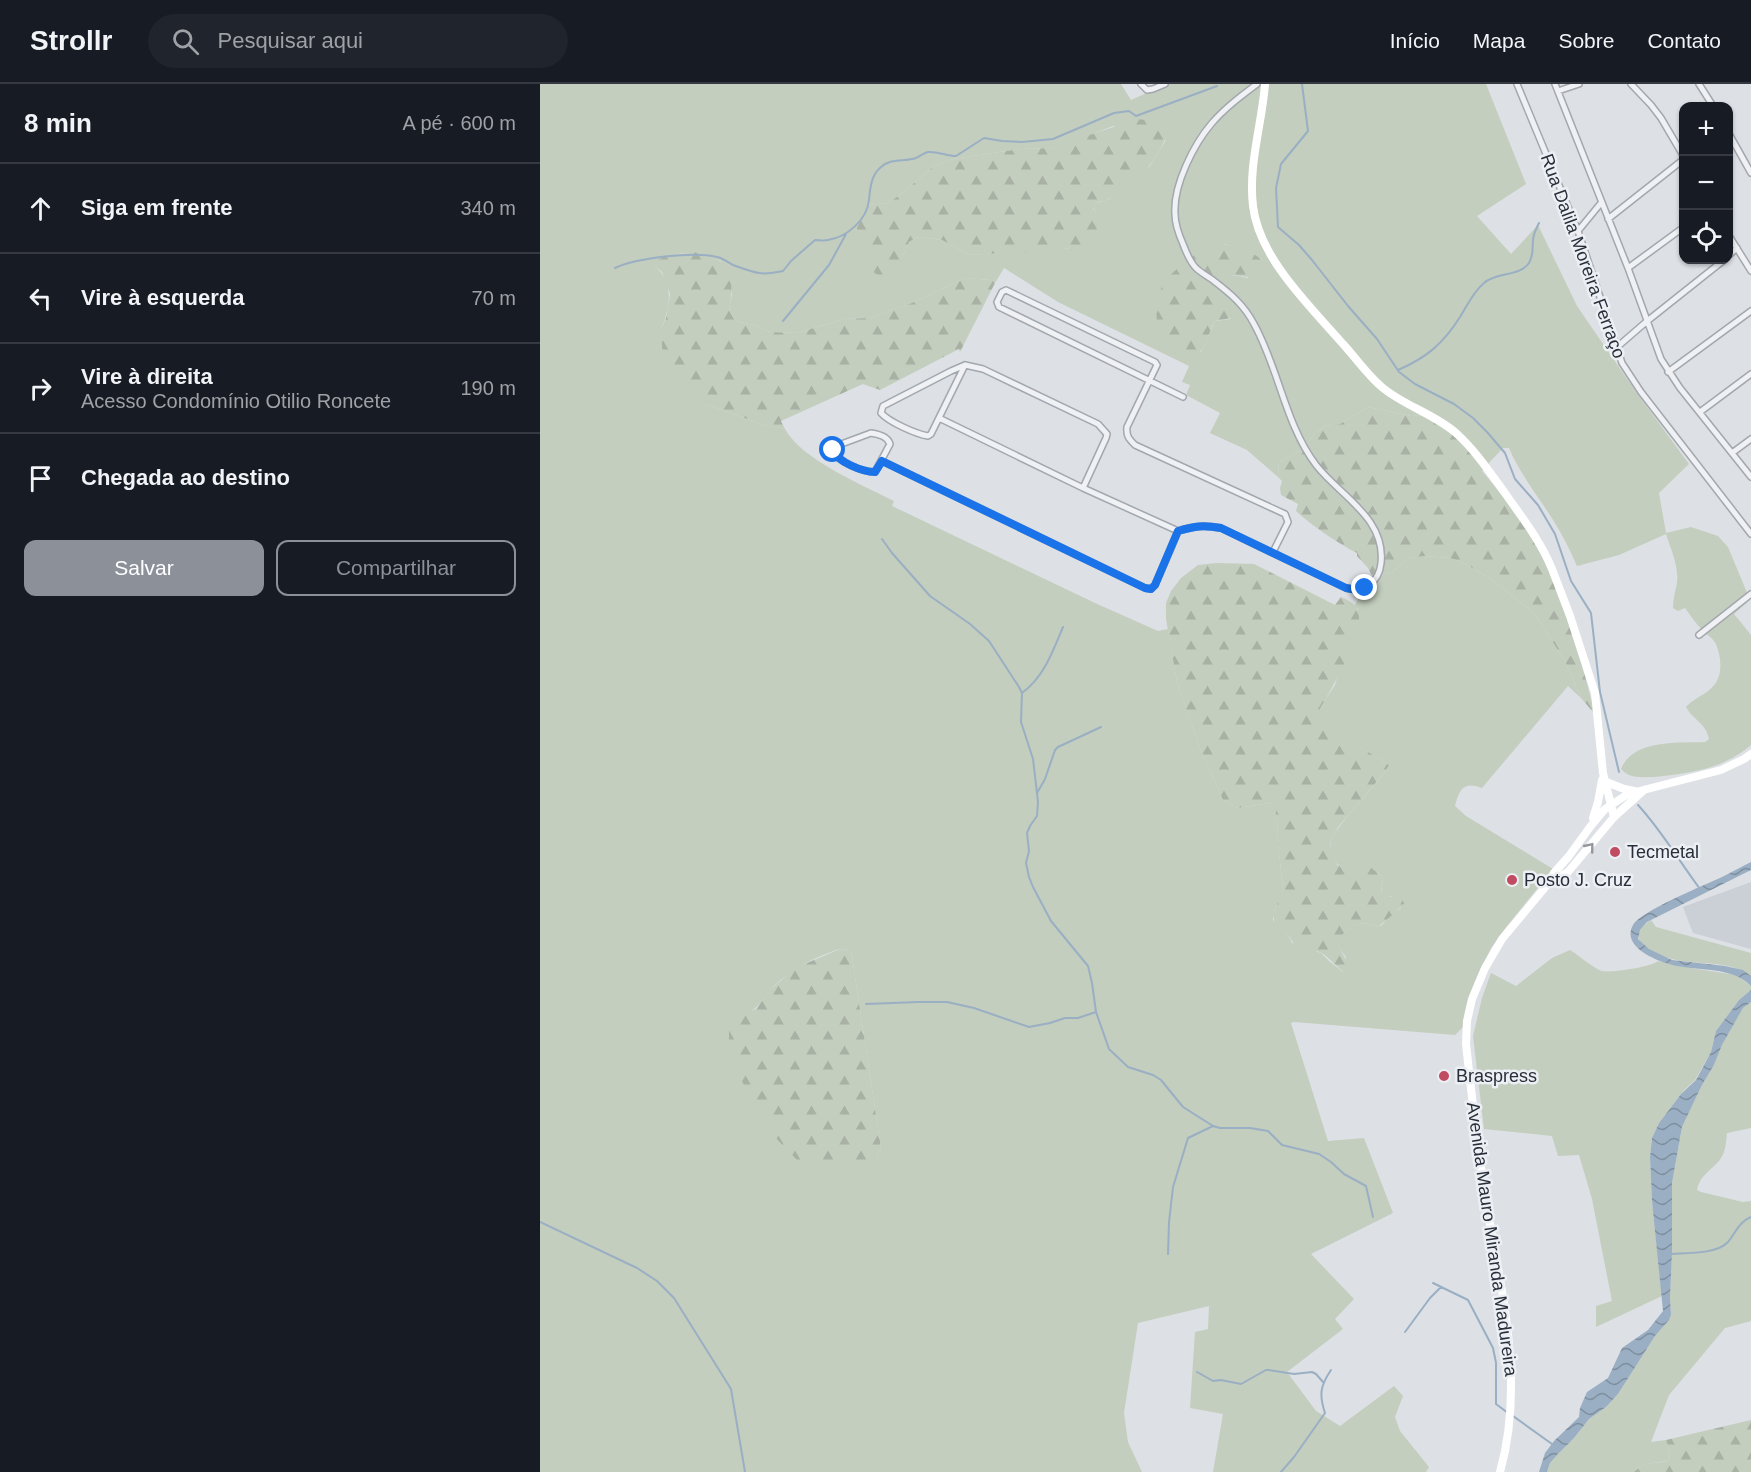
<!DOCTYPE html>
<html lang="pt">
<head>
<meta charset="utf-8">
<style>
	body { margin:0; font-family:Helvetica,sans-serif; background:#20242c; color:#f1f3f6 }
	.controls { position:absolute; right:18px; top:18px; display:grid; overflow:hidden; border-radius:12px; box-shadow:0 2px 4px #0004 }
	.controls button { width:54px; height:54px; display:grid; place-items:center; padding:0; border:0; border-bottom:2px solid #363941; background:#171b24; color:#f1f3f6; font:30px sans-serif }
	.stop { position:absolute; width:18px; height:18px; margin:-14px; border:4px solid #1a73e8; border-radius:50%; background:#fff }
	.stop.end { background:#1a73e8; border-color:#fff; box-shadow:0 2px 6px #0008 }
	.list { margin:0; padding:0; list-style:none }
	h2 { display:flex; justify-content:space-between; align-items:center; height:78px; margin:0; padding:0 24px; font-size:26px }
	h2 small { font-size:20px; font-weight:400; color:#9ea1a6 }
	.list li { display:grid; grid-template-columns:39px 1fr auto; gap:18px; align-items:center; box-sizing:border-box; height:90px; padding:0 24px; border-top:2px solid #363941 }
	.list b { display:block; font-size:22px; white-space:nowrap }
	.list p { margin:0; font-size:20px; white-space:nowrap; color:#9ea1a6 }
	.list em { font-size:20px; font-style:normal; color:#9ea1a6 }
	.actions { display:flex; gap:12px; padding:18px 24px }
	.actions a { flex:1; padding:14px 0; border:2px solid #8c9099; border-radius:12px; text-align:center; font-size:21px; color:#8c9099 }
	.actions .main { background:#8c9099; color:#fff }
	.icon { flex:none; width:33px; height:33px; fill:none; stroke:currentColor; stroke-width:2; stroke-linecap:round; stroke-linejoin:round }
	.map { position:relative; flex:none; width:1211px; height:1388px; overflow:hidden }
	header { display:flex; align-items:center; gap:36px; box-sizing:border-box; height:84px; padding:0 30px; background:#171b24; border-bottom:2px solid #363941 }
	header strong { font-size:28px }
	nav { display:flex; gap:33px; margin-inline-start:auto; font-size:21px }
	.search { width:420px; height:54px; background:#20242c; display:flex; align-items:center; gap:15px; box-sizing:border-box; padding:0 21px; border-radius:33px; color:#9ea1a6; font-size:22px }
	main { display:flex }
	aside { flex:1; background:#171b24 }
	.map>svg:first-child { display:block }
</style>
</head>
<body>
<header>
<strong>Strollr</strong>
<div class="search"><svg class="icon" aria-label="search" viewBox="0 0 24 24"><circle cx="10" cy="10" r="6"/><path d="M15 15l6 6"/></svg>Pesquisar aqui</div>
<nav><a>Início</a><a>Mapa</a><a>Sobre</a><a>Contato</a></nav>
</header>
<main>
<aside>
<h2>8 min<small>A pé · 600 m</small></h2>
<ul class="list">
<li><svg class="icon" aria-label="ahead" viewBox="0 0 24 24"><path d="M12 20V5M6 11l6-6 6 6"/></svg><div><b>Siga em frente</b></div><em>340 m</em></li>
<li><svg class="icon" aria-label="left" viewBox="0 0 24 24"><path d="M17 20v-9H6M10 6l-5 5 5 5"/></svg><div><b>Vire à esquerda</b></div><em>70 m</em></li>
<li><svg class="icon" aria-label="right" viewBox="0 0 24 24"><path d="M7 20v-9h11M14 6l5 5-5 5"/></svg><div><b>Vire à direita</b><p>Acesso Condomínio Otilio Roncete</p></div><em>190 m</em></li>
<li><svg class="icon" aria-label="arrive" viewBox="0 0 24 24"><path d="M6 21V4h12l-3 4 3 4H6"/></svg><div><b>Chegada ao destino</b></div></li>
</ul>
<div class="actions"><a class="main">Salvar</a><a>Compartilhar</a></div>
</aside>
<div class="map">
<svg width="1211" height="1388" viewBox="0 0 1211 1388">
	<defs>
		<pattern id="forest-firs" width="22" height="20" patternUnits="userSpaceOnUse" patternTransform="scale(1.5)"><rect width="22" height="20" fill="#c3cebe"/><path d="M5 1l3.5 6h-7zM16 11l3.5 6h-7z" fill="#a8b1a4"/></pattern>
		<pattern id="water-waves" width="16" height="10" patternUnits="userSpaceOnUse" patternTransform="scale(1.5)"><rect width="16" height="10" fill="#9aafc3"/><path d="M0 5q4-4 8 0t8 0" fill="none" stroke="#7e8f9f"/></pattern>
	</defs>
	<rect width="100%" height="100%" fill="#dde0e5"/>
	<!-- built -->
	<path fill="#cbcfd6" d="M1211,798V865L1153,849L1143,823Z"/>
	<!-- grass -->
	<path fill="#c3cebe" fill-rule="evenodd" d="M0,0H581L591,16L627,0H946L986,100L937,132L971,170L998,141L1037,222L1096,308L1149,380L1119,409L1126,449L1151,443L1178,452L1188,463L1210,516L1194,530L1211,551V661C1199,672 1180,681 1164,685C1149,689 1104,697 1089,691C1087,690 1083,687 1081,685C1093,655 1138,659 1165,658L1169,655C1166,639 1153,636 1146,623C1153,614 1167,611 1175,600C1183,589 1181,572 1176,560C1173,554 1167,551 1163,547C1156,540 1151,532 1145,524L1138,527L1133,524C1133,515 1135,508 1137,499C1139,482 1131,466 1126,450L1079,471L1037,482C1030,466 1022,450 1013,436C998,412 980,390 969,364H963L947,381L891,331L871,332L828,323L800,340L785,342L777,347L762,366L739,378L738,393L707,366L670,349L680,329L646,311L650,301L642,298L649,282L518,218L464,184L455,199L452,196L425,194L372,219L329,234L304,235L257,249L230,248L215,241L199,238L193,233L189,226L192,210L181,177C151,167 141,164 114,181C134,198 131,222 121,245L165,320L224,341L245,345C261,375 322,401 354,417L352,422L555,519L618,547L628,545L637,598L659,662L683,716L698,724L730,719L738,714L739,718L735,735L738,741L737,751L743,805C741,816 733,824 733,836C738,844 750,850 752,859L781,869L789,877L803,888L806,873L800,865L796,857C809,843 819,834 838,843L842,841L853,829L861,824L852,812L844,814L841,810L843,793C837,788 830,782 823,782C815,781 807,786 800,782C792,778 788,761 792,753C796,746 802,740 806,734C819,718 833,703 845,688L849,681L773,634L795,601L818,525L814,522L832,492L851,489L869,474L884,472L910,474L922,478L951,495L994,529L1025,577L1041,614L1028,602L942,704C924,697 919,705 915,722L926,732L1013,785L967,842L951,864L934,900L923,943L915,951L754,938L751,939L788,1057L824,1054L853,1129L771,1170L814,1215L795,1235L803,1245L747,1288L776,1327L800,1342L854,1302L863,1312L855,1333L860,1347L889,1383L886,1388H673L683,1330L650,1324L655,1248L668,1245L669,1222L598,1239L584,1329L588,1358L602,1388H0ZM573,42L626,56L610,82L570,115L556,119L553,123L560,135L528,165H511L430,171L402,156L378,153L369,158L361,176L327,121L347,119L360,111L394,82L413,75L480,65L511,64L535,57ZM685,160L706,167L722,175L708,194C698,192 687,188 679,196L684,202L690,235L675,237L661,268C633,265 634,268 619,244ZM299,865L311,866L341,1064L336,1074L208,929C220,923 225,911 234,902C253,884 275,873 299,865Z
		M1111,836L1116,843L1211,869V892C1180,869 1133,890 1100,858C1095,848 1103,842 1111,836Z
		M1030,866C1037,870 1056,886 1062,887C1071,889 1111,883 1118,877L1138,882L1196,891L1211,902V907L1199,916L1176,947L1171,968L1155,996L1144,1006L1119,1039L1112,1054L1110,1073L1112,1117L1122,1212L1056,1243V1222L1072,1217L1052,1115L1039,1071L1018,1072L1012,1052L944,1045L933,952L942,914L951,889L976,902L1012,874Z
		M1211,918V1044L1187,1049C1186,1057 1186,1067 1181,1074C1173,1086 1160,1090 1157,1106L1161,1108L1203,1118L1211,1117V1237L1185,1244L1129,1311L1111,1358L1126,1356C1136,1384 1125,1375 1106,1380C1101,1381 1098,1385 1094,1388H1007L1010,1379L1017,1371L1034,1354L1049,1335L1066,1323L1078,1310L1115,1252L1129,1236L1131,1231L1130,1213L1132,1170V1099L1142,1043L1162,1001L1174,981L1182,961L1203,924Z"/>
	<!-- forest -->
	<path fill="url(#forest-firs)" d="M597,35L621,38L629,45C621,71 596,105 569,115C565,117 560,117 556,119L553,124L561,135L559,143L538,164L430,171L402,156L378,153L369,158L364,169L357,188L353,193L348,195L336,190L329,183L317,145L319,130L327,121L347,119L360,111L394,82L413,75L480,65L511,64Z
		M676,159C692,161 717,167 726,181L714,194L694,191L682,194L680,197L701,223C695,236 688,234 675,237C670,245 665,265 658,270C643,278 624,257 619,244C615,234 616,217 620,207C629,186 656,169 676,159Z
		M154,168C162,171 170,172 178,176C195,184 192,212 189,226L193,233L199,238L215,241L230,248L257,249L304,235L329,234L372,219L425,194L452,196L455,199L420,268L419,265L340,306L323,300L241,337L245,345L224,341L165,320L145,306L124,277L122,262L121,245L126,234L130,210L122,188L114,181L115,177L129,171Z
		M828,323L871,332L891,331L914,342L922,347L947,381L942,387C958,406 974,425 988,445C1022,497 1037,562 1053,622V628L1041,614L1025,577L994,529L951,495L922,478L910,474L884,472L869,474L851,489L832,492L828,484L817,472V469C799,460 771,441 756,427L758,420L741,411L740,404L742,397L738,393L739,378L762,366L777,347L785,342L800,340Z
		M677,479L714,480L795,521L801,513C808,516 815,519 818,527C826,549 786,615 774,634L849,681L845,688L799,742L792,753L790,759L793,773L797,781L802,783L822,781L830,783L843,793L841,808L844,813C852,813 860,810 864,819C863,822 841,841 838,843C820,834 808,843 797,857C800,867 806,873 809,884L804,888C795,882 787,870 777,867L773,871C755,872 758,867 751,855C747,849 740,846 735,841L733,831L743,805L737,751L738,741L735,735L738,715L730,719L698,724L683,716L659,662L637,598L626,535V519L631,507L641,494L658,481Z
		M300,865L311,866L341,1064L336,1074L324,1081L283,1083L257,1076L230,1048L212,1018L189,970V943L198,932L216,925L229,907L255,884Z
		M1211,1336V1388H1094C1098,1385 1101,1381 1106,1380C1125,1376 1136,1384 1126,1356Z"/>
	<!-- water -->
	<path fill="url(#water-waves)" d="M1211,778V786L1107,838L1100,846L1098,855L1109,865L1132,876L1185,882L1203,886L1211,892V902C1193,883 1161,887 1137,882C1121,879 1080,864 1093,841C1101,827 1165,801 1182,793C1192,788 1201,783 1211,778Z
		M1211,906V918L1203,924L1182,961L1174,981L1162,1001L1142,1043L1132,1099V1170L1130,1213L1131,1231L1129,1236L1115,1252L1078,1310L1066,1323L1049,1335L1034,1354L1017,1371L1010,1379L1007,1388H999L1005,1369L1014,1357L1039,1333L1040,1324L1047,1308L1068,1294L1082,1264L1108,1246L1123,1227L1112,1117L1110,1073L1112,1054L1119,1039L1141,1010L1156,996L1171,968L1176,947L1199,916Z"/>
	<g fill="none" stroke-linecap="round" stroke-linejoin="round">
		<!-- stream -->
		<path stroke="#9aafc3" stroke-width="2" d="M762,0L768,47L741,80L736,104L738,143L759,161L772,176L808,222L837,255L859,288L875,300L914,320L933,334L947,348L965,369L975,395L998,421L1015,450L1031,497L1051,529L1060,608L1079,688
			M75,184C96,174 154,167 177,173C183,174 187,178 193,181C215,189 220,192 243,187L251,177L275,156C279,156 284,157 288,156C307,153 327,136 329,116C330,105 331,91 341,83C350,74 365,78 376,74C380,72 384,69 388,68C397,67 407,72 416,72L444,54L462,57L482,58L513,55L574,29L589,27L596,32L677,2
			M243,237L289,181L306,150
			M858,286C886,274 903,260 920,233C927,222 933,208 944,199C956,188 979,193 989,179C994,170 992,165 993,157C993,150 996,145 999,139
			M342,455L352,469L390,512L430,540L449,557L479,603L482,609L481,638L493,675L498,718L497,732L490,742L487,749L489,767L486,779L489,793L493,803L511,837L548,882L552,899L556,928L569,965L588,983L613,991L621,996L643,1023L673,1042L680,1044H710L728,1047L742,1061L779,1070L791,1078L804,1090L826,1102L833,1133
			M482,609C504,593 513,567 523,543
			M497,709L505,695L515,666L518,663L561,643
			M1098,721C1122,747 1139,777 1160,805
			M326,920L378,918H407L434,924L489,943L510,939L525,934H538L556,928
			M0,1138L97,1184L117,1197L134,1214L191,1305L205,1388
			M628,1170L629,1138L633,1103L648,1054L673,1042
			M1132,1170C1147,1169 1177,1170 1188,1158C1196,1148 1199,1138 1211,1133
			M893,1199L928,1216L953,1264L956,1279V1320L968,1329
			M865,1248L890,1214L901,1203
			M657,1288L673,1297L681,1296L701,1300L726,1286H729L754,1290L772,1288L776,1290L783,1298
			M973,1332L1012,1360
			M741,1388L754,1373L785,1329C779,1311 780,1302 791,1286"/>
		<!-- street casing -->
		<g stroke="#a3a7ae" stroke-width="8">
			<path id="street" d="M601,0L607,6L613,5L625,0
				M977,0L1038,147L1082,279L1101,308L1211,450
				M1015,0L1088,184L1121,275L1140,304L1211,393
				M1091,0L1111,21L1121,34L1144,73
				M1159,0L1173,22
				M1018,7L1039,0
				M1188,48L1211,89
				M1068,135L1144,75
				M1038,147L1061,119
				M1188,150L1211,187
				M1188,172L1197,164
				M1088,184L1144,143
				M1076,264L1106,238L1184,176
				M425,281L391,350L388,352C376,350 349,338 341,329L343,322L411,287L425,281L443,285L558,340L567,350L566,354L543,404
				M1128,288L1211,227
				M643,313L459,223L457,218L462,208L466,206L615,278L617,281L587,343C586,352 589,355 595,361L745,430L748,438L733,468
				M1160,328L1211,290
				M399,334L543,404L638,447
				M331,349C338,350 348,353 350,360L335,388C323,388 297,378 293,366L296,362Z
				M1192,369L1211,355
				M342,377L605,504L611,505L615,501L638,447
				M638,447C655,442 663,441 681,444L806,504C824,508 839,499 841,479C846,434 800,412 776,381C745,340 739,285 714,240C704,221 691,210 674,197C669,193 661,189 656,184C650,178 646,168 643,160C639,151 635,140 635,130C633,101 654,60 672,39C685,24 701,12 717,0
				M1159,551L1211,510"/>
		</g>
		<!-- street -->
		<use href="#street" stroke="#eff1f4" stroke-width="5"/>
		<!-- secondary -->
		<path stroke="#fff" stroke-width="8" d="M725,0C722,40 708,81 713,122C719,174 770,222 803,260C816,274 828,292 843,304C865,322 894,330 916,349C936,367 951,390 967,412C984,436 1001,458 1012,485L1030,532L1055,609L1063,689L1074,733
			M1064,697L1084,705L1094,707
			M1053,734L1058,718L1062,696
			M1009,800L1028,788L1074,733L1104,706
			M960,1388C985,1300 962,1210 947,1123C938,1069 932,1015 926,960L927,937L932,915L945,884L962,855L1007,801L1014,789L1029,772L1050,743L1065,725L1088,710L1181,686L1204,675L1211,670"/>
	</g>
	<!-- one-way arrows -->
	<defs><path id="oneway-chevron" d="M-2-3.5L2.5 0L-2 3.5" fill="none" stroke-width="1.6" stroke-linecap="round" stroke-linejoin="round" transform="scale(1.5)"/></defs>
	<use stroke="#94979c" href="#oneway-chevron" transform="translate(1050 763) rotate(-51)"/>
	<g fill="none" stroke-linecap="round" stroke-linejoin="round">
		<!-- route -->
		<path stroke="#1a73e8" stroke-width="8" d="M293,366C297,378 323,388 335,388L342,377L605,504L611,505L615,501L638,447C655,442 663,441 681,444L806,504L817,506L825,504"/>
	</g>
	<!-- markers -->
	<g fill="#c14b61" stroke="#eceff3" stroke-width="2">
		<circle cx="1075" cy="768" r="6"/>
		<circle cx="972" cy="796" r="6"/>
		<circle cx="904" cy="992" r="6"/>
	</g>
	<g text-anchor="middle" stroke-width="5" stroke-linejoin="round" paint-order="stroke">
		<!-- street labels -->
		<g font-size="18" fill="#282f3a" stroke="#eceff3">
			<text transform="translate(1043 172) rotate(70)" y="6">Rua Dalila Moreira Ferraço</text>
			<text transform="translate(952 1155) rotate(82)" y="6">Avenida Mauro Miranda Madureira</text>
		</g>
		<!-- poi labels -->
		<g font-size="18" fill="#282f3a" stroke="#eceff3" text-anchor="start">
			<text x="1087" y="774">Tecmetal</text>
			<text x="984" y="802">Posto J. Cruz</text>
			<text x="916" y="998">Braspress</text>
		</g>
	</g>
</svg>
<div class="controls">
<button>+</button>
<button>−</button>
<button><svg class="icon" aria-label="locate" viewBox="0 0 24 24"><circle cx="12" cy="12" r="6"/><path d="M12 2v4M12 18v4M2 12h4M18 12h4"/></svg></button>
</div>
<div class="stop" style="left:293px;top:366px"></div>
<div class="stop end" style="left:825px;top:504px"></div>
</div>
</main>
</body>
</html>
